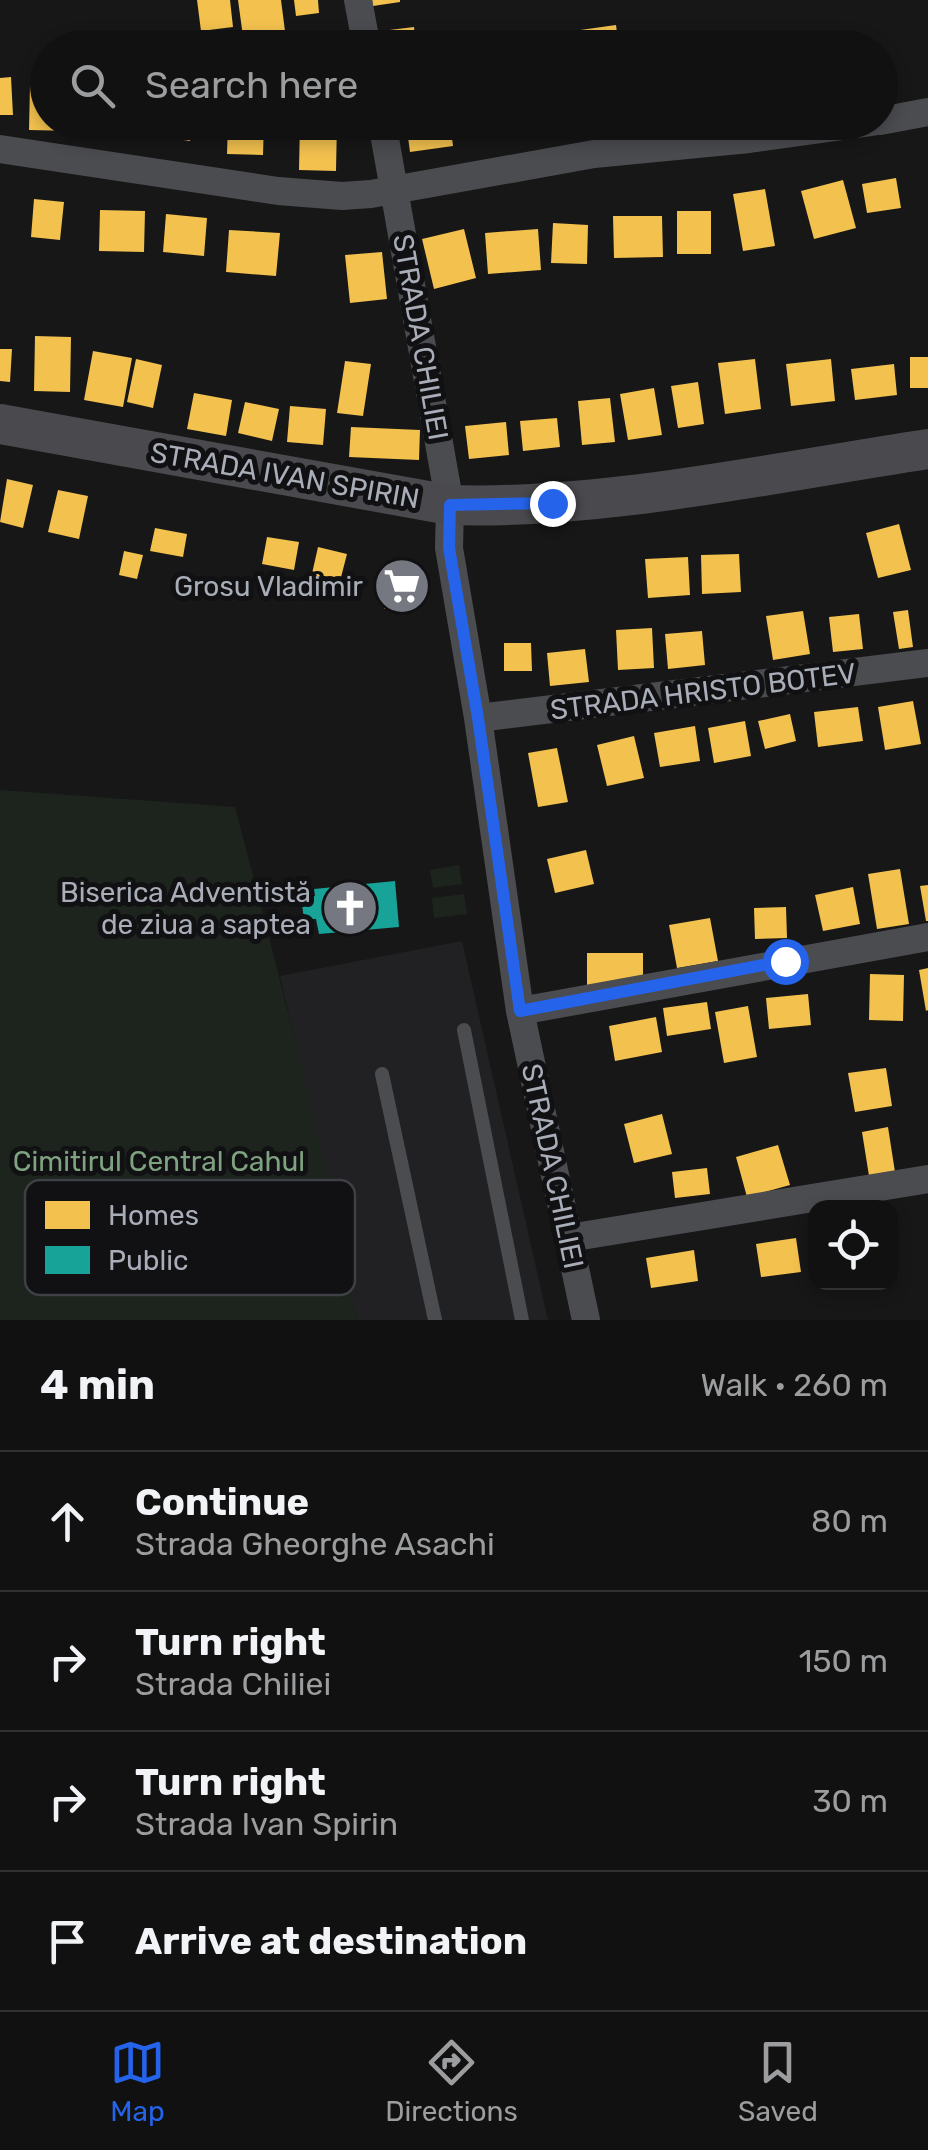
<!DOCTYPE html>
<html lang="en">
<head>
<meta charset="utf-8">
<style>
	body { margin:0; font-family:Rubik,sans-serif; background:#1a1a1a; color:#f1f3f6 }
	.controls { position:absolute; right:30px; bottom:30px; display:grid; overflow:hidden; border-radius:20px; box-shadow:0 5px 15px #0003 }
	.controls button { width:90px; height:90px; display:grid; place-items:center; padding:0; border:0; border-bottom:2px solid #303131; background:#111; color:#f1f3f6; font:50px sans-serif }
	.stop { position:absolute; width:30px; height:30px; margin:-22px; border:8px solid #2563eb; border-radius:50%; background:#fff }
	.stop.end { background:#2563eb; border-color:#fff; box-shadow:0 2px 10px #0008 }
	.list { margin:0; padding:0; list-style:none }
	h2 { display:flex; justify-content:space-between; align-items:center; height:130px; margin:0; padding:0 40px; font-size:42px }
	h2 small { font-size:32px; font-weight:400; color:#9c9d9f }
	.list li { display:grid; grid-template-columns:65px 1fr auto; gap:30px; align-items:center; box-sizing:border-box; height:140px; padding:0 40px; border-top:2px solid #303131 }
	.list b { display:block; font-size:38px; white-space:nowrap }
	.list p { margin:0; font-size:32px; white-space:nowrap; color:#9c9d9f }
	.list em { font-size:32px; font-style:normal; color:#9c9d9f }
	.icon { flex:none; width:55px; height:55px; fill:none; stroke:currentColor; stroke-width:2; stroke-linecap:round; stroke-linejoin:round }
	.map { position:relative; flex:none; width:928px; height:1320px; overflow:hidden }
	.search { position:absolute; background:#111; box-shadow:0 5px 15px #0003; left:30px; right:30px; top:30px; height:110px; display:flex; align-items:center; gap:25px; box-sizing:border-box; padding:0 35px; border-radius:55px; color:#9c9d9f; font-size:38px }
	.sheet { height:690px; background:#111 }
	nav { display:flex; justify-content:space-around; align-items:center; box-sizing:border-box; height:140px; border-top:2px solid #303131; background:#111; font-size:28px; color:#9c9d9f }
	nav a { display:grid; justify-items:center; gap:5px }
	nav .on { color:#2563eb }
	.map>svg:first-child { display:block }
</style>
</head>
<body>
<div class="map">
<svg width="928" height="1320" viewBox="0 0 928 1320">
	<rect width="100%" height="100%" fill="#171717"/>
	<!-- built -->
	<path fill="#212123" d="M462,941L548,1320H356L339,1230L280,976Z"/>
	<!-- green -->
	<path fill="#1d241e" d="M0,790L235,807C280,977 324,1147 356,1320H0Z
		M459,865L462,884L433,888L430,870Z
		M464,894L467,914L434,918L432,898Z"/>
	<!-- homes -->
	<path fill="#f2c14e" d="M197,0H230L233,27L201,31Z
		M238,0H281L286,39L244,44Z
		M294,0H318L319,13L296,16Z
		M372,0H400V2L373,6Z
		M616,25L619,48H531L530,37Z
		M414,27L416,48H382L381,31Z
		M11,77L13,115H0V78Z
		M30,85H48V122H74L73,131L29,130Z
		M83,122H123L122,130L83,126Z
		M155,122H193L190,141L153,135Z
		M228,122H264L263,155L227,154Z
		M300,122H337L336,171L299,170Z
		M406,122H450L453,146L410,152Z
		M490,122H525L527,134L493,140Z
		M645,122H678L681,141L649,146Z
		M896,178L901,208L867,213L862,184Z
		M843,180L856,228L814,239L801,191Z
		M765,189L775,246L743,251L733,194Z
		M34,199L64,202L60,240L31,237Z
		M100,210L145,211L144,252L99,251Z
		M677,211H711V254H677Z
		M166,214L207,218L204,256L163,252Z
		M613,216H662L663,257L614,258Z
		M553,223L588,225L587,264L551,263Z
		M464,229L476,278L434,289L422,239Z
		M538,229L541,270L488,274L485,233Z
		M229,230L280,233L276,276L226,272Z
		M382,252L387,299L350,303L345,255Z
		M35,336L71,337L70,392L34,391Z
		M0,349H12L10,382L0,381Z
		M93,351L132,358L123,407L84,400Z
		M910,357H928V388H910Z
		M136,359L162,365L153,408L127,402Z
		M755,359L761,409L725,414L718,363Z
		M831,359L835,401L791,406L786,364Z
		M345,361L371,364L363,416L337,413Z
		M894,364L897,395L855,400L851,369Z
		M698,382L704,424L678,428L671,386Z
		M654,388L662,435L628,440L620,394Z
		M194,393L232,400L226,436L187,429Z
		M610,398L615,442L582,445L578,401Z
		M245,402L279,409L272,441L238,433Z
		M290,406L326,409L323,445L287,442Z
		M557,418L560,447L523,451L520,421Z
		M506,422L509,455L469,459L465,426Z
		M351,427L420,430L419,460L349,457Z
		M7,479L33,485L23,528L0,522Z
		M58,490L88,496L79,539L48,532Z
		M899,524L911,570L878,578L866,533Z
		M155,528L187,534L183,557L150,551Z
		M267,537L299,542L294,570L262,564Z
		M318,547L347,554L339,585L311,578Z
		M124,551L143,555L137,579L119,575Z
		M739,554L741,592L702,594L701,555Z
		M688,557L690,595L648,598L645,559Z
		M385,579L400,580L398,609H384Z
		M908,610L913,647L899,649L893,612Z
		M803,611L810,654L773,660L766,616Z
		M859,614L863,649L833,652L829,617Z
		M652,628L654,668L618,670L616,630Z
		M702,631L705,665L668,669L665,634Z
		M504,643H531L532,671H504Z
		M585,649L589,682L550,686L547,653Z
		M913,701L921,744L885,750L878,707Z
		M858,707L863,741L818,747L814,712Z
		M790,714L796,741L765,749L758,721Z
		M745,721L751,756L714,763L708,728Z
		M695,726L700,761L660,767L654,733Z
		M634,736L644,778L607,786L597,745Z
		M557,748L568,802L538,807L528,753Z
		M586,850L594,884L555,893L547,859Z
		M900,869L909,924L877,929L868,874Z
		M928,885V921H926L920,886Z
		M853,887L860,924L823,931L815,895Z
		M786,907L787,938L755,939L754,908Z
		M710,918L718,961L677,968L669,925Z
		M587,953H643V985H587Z
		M928,968V1010L926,1011L919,970Z
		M870,974L904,975L903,1021L869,1020Z
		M808,994L811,1025L769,1029L766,998Z
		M707,1002L711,1029L667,1036L663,1008Z
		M748,1006L757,1057L724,1063L715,1012Z
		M656,1017L662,1052L615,1061L609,1026Z
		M886,1068L892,1106L855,1112L848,1073Z
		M662,1114L672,1154L634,1163L624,1124Z
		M888,1127L895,1172L869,1176L862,1132Z
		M778,1145L790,1185L747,1197L736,1157Z
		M707,1168L710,1194L675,1198L672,1172Z
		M796,1238L801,1272L761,1277L756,1244Z
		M694,1250L698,1281L651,1288L646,1258Z"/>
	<!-- public -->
	<path fill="#17a398" d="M395,881L399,927L319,934L316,919H304L301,897L315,896L314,889Z"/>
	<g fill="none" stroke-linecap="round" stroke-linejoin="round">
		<!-- lane -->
		<path stroke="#4b4c50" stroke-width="14" d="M464,1030L522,1320
			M382,1074L435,1320"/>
		<!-- street -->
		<path stroke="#4b4c50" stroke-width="28" d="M358,0L367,48
			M880,121L928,112
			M382,122L450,505L449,548L478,718L520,1011L586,1320
			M0,149L278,191L342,196L371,194L594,154L749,139L872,122
			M478,718L928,663
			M520,1011L928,937
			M569,1238L928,1179"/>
		<!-- secondary -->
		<path stroke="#4a4a4e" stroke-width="40" d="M0,424L450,505C604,510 775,472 928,449"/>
	</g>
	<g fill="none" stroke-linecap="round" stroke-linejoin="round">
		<!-- route -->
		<path stroke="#2563eb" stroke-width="12" d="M552,503L450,505L449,548L478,718L520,1011L785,961"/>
	</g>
	<!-- icons -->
	<defs>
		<g id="supermarket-disc" transform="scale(2.875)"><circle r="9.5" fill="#757880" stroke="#111113"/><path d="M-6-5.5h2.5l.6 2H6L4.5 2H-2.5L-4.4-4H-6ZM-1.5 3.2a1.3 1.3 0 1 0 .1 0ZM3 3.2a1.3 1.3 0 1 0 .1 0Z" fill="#fff"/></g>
		<g id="church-disc" transform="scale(2.875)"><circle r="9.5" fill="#757880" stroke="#111113"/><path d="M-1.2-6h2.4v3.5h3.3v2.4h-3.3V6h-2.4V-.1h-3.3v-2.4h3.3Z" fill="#fff"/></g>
	</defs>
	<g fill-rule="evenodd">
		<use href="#supermarket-disc" x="402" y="586"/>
		<use href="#church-disc" x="350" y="908"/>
	</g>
	<g text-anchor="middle" stroke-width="10" stroke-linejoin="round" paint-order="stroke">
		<!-- street labels -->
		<g font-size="28" fill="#a8adb8" stroke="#111113">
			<text transform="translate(421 337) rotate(80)" y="10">STRADA CHILIEI</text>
			<text transform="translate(285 475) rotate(10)" y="10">STRADA IVAN SPIRIN</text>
			<text transform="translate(703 691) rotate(-7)" y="10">STRADA HRISTO BOTEV</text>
			<text transform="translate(553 1166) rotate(78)" y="10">STRADA CHILIEI</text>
		</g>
		<!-- poi labels -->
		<g font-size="28" fill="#a8adb8" stroke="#111113" text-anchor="end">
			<text x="363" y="596">Grosu Vladimir</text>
			<text x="311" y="902">Biserica Adventistă<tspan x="311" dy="32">de ziua a saptea</tspan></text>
		</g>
		<!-- park labels -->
		<g font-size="28" fill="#7fa381" stroke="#111113">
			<text x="159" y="1171">Cimitirul Central Cahul</text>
		</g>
	</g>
	<!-- legend -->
	<rect x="25" y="1180" width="330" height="115" rx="15" fill="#111113" stroke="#3e4045" stroke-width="2.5"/>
	<rect x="45" y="1201" width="45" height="28" fill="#f2c14e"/>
	<rect x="45" y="1246" width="45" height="28" fill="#17a398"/>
	<g font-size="28" fill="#a8adb8">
		<text x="108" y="1225">Homes</text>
		<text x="108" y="1270">Public</text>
	</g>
</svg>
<div class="controls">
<button><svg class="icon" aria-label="locate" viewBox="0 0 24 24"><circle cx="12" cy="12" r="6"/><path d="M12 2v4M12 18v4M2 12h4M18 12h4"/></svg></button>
</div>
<div class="stop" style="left:785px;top:961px"></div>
<div class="stop end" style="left:552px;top:503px"></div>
<div class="search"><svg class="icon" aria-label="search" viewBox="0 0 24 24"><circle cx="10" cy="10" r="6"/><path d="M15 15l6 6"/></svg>Search here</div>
</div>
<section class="sheet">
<h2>4 min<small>Walk · 260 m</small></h2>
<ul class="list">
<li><svg class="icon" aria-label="ahead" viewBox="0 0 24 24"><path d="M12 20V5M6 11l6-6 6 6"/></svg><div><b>Continue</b><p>Strada Gheorghe Asachi</p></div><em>80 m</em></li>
<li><svg class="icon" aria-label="right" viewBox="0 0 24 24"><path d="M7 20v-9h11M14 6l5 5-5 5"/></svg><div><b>Turn right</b><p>Strada Chiliei</p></div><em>150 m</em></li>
<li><svg class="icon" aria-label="right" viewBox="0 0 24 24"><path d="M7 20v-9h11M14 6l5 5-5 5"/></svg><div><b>Turn right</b><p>Strada Ivan Spirin</p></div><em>30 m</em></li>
<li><svg class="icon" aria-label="arrive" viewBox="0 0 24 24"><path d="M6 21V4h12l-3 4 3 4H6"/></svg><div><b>Arrive at destination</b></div></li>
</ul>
</section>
<nav>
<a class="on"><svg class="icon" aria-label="map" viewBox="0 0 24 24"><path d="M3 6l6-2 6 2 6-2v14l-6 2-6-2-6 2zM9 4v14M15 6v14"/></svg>Map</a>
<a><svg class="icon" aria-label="directions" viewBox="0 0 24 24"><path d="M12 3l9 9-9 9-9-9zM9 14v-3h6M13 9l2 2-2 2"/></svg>Directions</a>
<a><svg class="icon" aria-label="saved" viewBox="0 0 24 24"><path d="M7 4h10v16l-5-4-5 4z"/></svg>Saved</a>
</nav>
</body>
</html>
